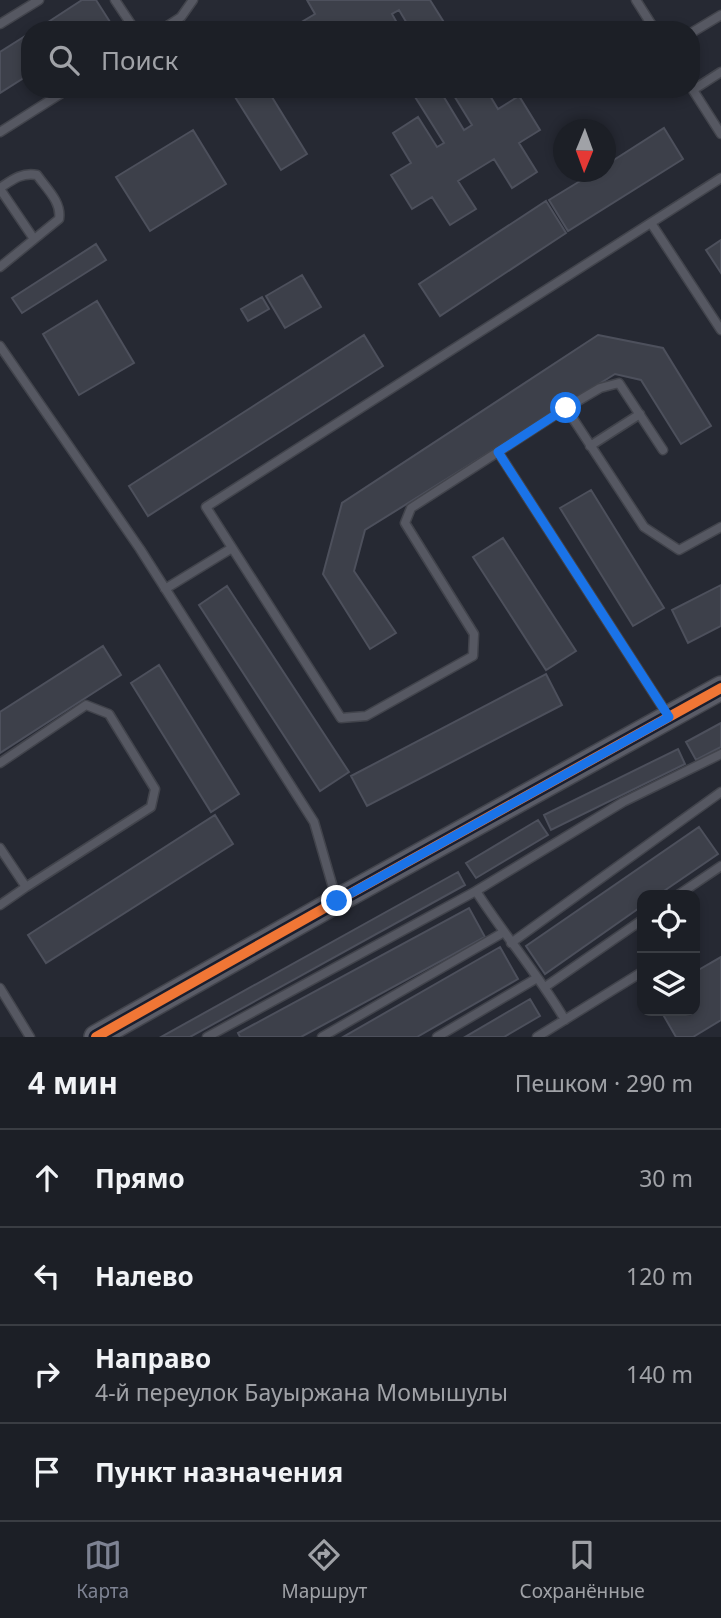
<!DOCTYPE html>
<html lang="ru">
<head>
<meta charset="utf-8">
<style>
	body { margin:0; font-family:"Noto Sans",sans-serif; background:#292c32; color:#f1f3f6 }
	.controls { position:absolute; right:21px; bottom:21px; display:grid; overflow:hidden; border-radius:14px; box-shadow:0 4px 10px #0003 }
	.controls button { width:63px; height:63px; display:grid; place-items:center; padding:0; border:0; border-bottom:2px solid #3a3d43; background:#1c1f26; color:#f1f3f6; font:35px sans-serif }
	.compass { position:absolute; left:553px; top:119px; width:63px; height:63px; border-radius:50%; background:#1c1f26; box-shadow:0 4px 10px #0003; rotate:181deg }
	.stop { position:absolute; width:21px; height:21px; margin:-16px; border:5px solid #1a73e8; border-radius:50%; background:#fff }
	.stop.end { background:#1a73e8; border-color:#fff; box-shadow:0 2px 7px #0008 }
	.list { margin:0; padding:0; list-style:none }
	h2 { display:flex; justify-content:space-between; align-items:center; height:91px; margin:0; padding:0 28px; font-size:30px }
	h2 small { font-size:23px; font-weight:400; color:#a0a2a7 }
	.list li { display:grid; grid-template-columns:46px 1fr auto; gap:21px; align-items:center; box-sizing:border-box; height:98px; padding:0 28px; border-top:2px solid #3a3d43 }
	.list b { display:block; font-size:26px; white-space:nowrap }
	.list p { margin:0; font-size:23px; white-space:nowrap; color:#a0a2a7 }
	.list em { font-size:23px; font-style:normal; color:#a0a2a7 }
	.icon { flex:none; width:38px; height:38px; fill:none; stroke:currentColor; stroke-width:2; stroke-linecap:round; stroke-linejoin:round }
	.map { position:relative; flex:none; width:721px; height:1037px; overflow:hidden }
	.search { position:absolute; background:#1c1f26; box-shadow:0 4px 10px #0003; left:21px; right:21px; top:21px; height:77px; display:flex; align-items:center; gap:18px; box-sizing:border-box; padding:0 24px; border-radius:28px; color:#a0a2a7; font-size:26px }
	.sheet { height:483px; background:#1c1f26 }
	nav { display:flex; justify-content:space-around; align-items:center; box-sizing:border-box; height:98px; border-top:2px solid #3a3d43; background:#1c1f26; font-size:19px; color:#a0a2a7 }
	nav a { display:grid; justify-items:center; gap:4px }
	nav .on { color:#7e8393 }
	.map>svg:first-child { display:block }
</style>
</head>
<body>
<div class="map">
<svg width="721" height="1037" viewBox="0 0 721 1037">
	<rect width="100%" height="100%" fill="#262933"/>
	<!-- building -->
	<path fill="#3d404a" stroke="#4d505c" stroke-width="2" d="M82,0H96L110,22L98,30H36Z
		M307,0H430L445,24L435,30H411L399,10L392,14L401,30H373L371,27L366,30H297L295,26L315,14Z
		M30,33V74L0,93V52Z
		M230,89H267L307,154L281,170Z
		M410,89H439L464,130L472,125L453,94L461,89H486L498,109L519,96L540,130L519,143L537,172L512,188L494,159L458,181L476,209L450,225L432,197L412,209L391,175L411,163L393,133L418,117L437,147L444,143Z
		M664,128L683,159L568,231L549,200L595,172H606V165Z
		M193,130L226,184L150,231L116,177Z
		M546,201L566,233L440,316L419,284Z
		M721,240V273L706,250Z
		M96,244L106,260L22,313L12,298Z
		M302,275L321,307L285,328L266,296Z
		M262,297L269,309L248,321L241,309Z
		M97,301L134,363L79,395L43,334Z
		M364,335L383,366L148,516L129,486Z
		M598,335L663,348L711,426L681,444L641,380L615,374L365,530L354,571L396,633L370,649L323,574L342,503Z
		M591,490L664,608L633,626L560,508Z
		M503,538L576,651L546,670L473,557Z
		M721,585V626L688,643L672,610Z
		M227,586L349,772L320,791L199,605Z
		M103,646L121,675L0,753V712Z
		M159,665L239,794L211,812L131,683Z
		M546,674L562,705L367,806L351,776Z
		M721,723V747L696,760L686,742Z
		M678,749L685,764L551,830L544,815Z
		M215,815L233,844L46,963L28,935Z
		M538,820L548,835L476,878L466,863Z
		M699,827L718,854L658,895H642V906L545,974L526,946Z
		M458,872L465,885L190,1037H161Z
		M469,908L485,937L301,1037H240L238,1033Z
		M500,947L518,979L417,1037H343Z
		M721,957V1020L693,1037H676L661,1011H695V972Z
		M530,999L540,1016L504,1037H465Z"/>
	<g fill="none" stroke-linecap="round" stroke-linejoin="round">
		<!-- lane casing -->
		<g stroke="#42444c" stroke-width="11">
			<path id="lane" d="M115,0L135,30
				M636,0L655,30
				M0,24L39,0
				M161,30L181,17L193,0
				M691,33L721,15
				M691,87L721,134
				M693,90L721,72
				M0,132L68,89
				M0,188C12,180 22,172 37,175C46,188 62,202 59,219L0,267
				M0,189L34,239
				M651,223L721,330
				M0,346L140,549L314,822L336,898
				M566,408L644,527L679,550L721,527
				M590,446L640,414
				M663,450L619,383L600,388L566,408L411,508L405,523L474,634L473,656L366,716L341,718L206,507L721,178
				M498,452L667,714
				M165,589L232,548
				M0,763L86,705L109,714L155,789L151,807L26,887L0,905
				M0,848L26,887
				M678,895L721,866
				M511,943L721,792
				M545,987L642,920
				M0,988L30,1037
				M565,1020C539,975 504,935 476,891L623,802L721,754
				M207,1037L476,891
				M322,1037L504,932
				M437,1037L537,978
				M537,1037L642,972"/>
		</g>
		<!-- secondary casing -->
		<g stroke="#42444c" stroke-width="26">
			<path id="secondary" d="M96,1037L337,901L721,688"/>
		</g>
		<!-- lane -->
		<use href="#lane" stroke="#565862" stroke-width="8"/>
		<!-- secondary -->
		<use href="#secondary" stroke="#5a5c67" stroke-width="23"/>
		<!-- cycleway casing -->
		<g stroke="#191e2e" stroke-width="15">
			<path id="cycleway" d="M96,1037L337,901L721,688"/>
		</g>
		<!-- cycleway -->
		<use href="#cycleway" stroke="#f07635" stroke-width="10"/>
	</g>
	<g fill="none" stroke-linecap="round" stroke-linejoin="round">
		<!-- route -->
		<path stroke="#1a73e8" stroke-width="9" d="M337,901L669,717L498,452L566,408"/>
	</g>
</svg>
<div class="controls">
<button><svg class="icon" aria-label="locate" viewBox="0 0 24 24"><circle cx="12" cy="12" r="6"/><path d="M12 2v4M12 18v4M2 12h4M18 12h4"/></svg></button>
<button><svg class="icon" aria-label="layers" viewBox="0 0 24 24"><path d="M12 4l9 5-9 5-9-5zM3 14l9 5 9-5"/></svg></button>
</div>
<svg class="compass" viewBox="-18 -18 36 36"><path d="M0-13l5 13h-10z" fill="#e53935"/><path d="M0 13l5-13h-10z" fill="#a0a2a7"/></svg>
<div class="stop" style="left:566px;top:408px"></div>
<div class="stop end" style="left:337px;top:901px"></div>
<div class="search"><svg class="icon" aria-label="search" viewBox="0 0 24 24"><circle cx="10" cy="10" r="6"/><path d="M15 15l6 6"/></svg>Поиск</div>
</div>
<section class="sheet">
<h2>4 мин<small>Пешком · 290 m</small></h2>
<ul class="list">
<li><svg class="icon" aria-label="ahead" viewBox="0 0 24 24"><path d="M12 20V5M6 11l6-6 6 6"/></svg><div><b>Прямо</b></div><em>30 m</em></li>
<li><svg class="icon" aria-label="left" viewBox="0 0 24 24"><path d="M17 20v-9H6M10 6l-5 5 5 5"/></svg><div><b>Налево</b></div><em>120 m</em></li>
<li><svg class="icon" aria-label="right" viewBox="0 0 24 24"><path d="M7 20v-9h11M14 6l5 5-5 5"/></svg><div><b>Направо</b><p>4-й переулок Бауыржана Момышулы</p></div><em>140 m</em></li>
<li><svg class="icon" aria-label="arrive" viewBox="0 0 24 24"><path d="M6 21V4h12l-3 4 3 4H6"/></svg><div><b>Пункт назначения</b></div></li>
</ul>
</section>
<nav>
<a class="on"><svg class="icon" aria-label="map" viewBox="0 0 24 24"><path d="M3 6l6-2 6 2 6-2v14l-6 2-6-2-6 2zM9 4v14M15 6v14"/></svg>Карта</a>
<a><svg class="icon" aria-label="directions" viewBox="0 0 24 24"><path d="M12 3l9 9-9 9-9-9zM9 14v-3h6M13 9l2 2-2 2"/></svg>Маршрут</a>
<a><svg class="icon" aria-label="saved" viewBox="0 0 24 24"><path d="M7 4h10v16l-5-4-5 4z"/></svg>Сохранённые</a>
</nav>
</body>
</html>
